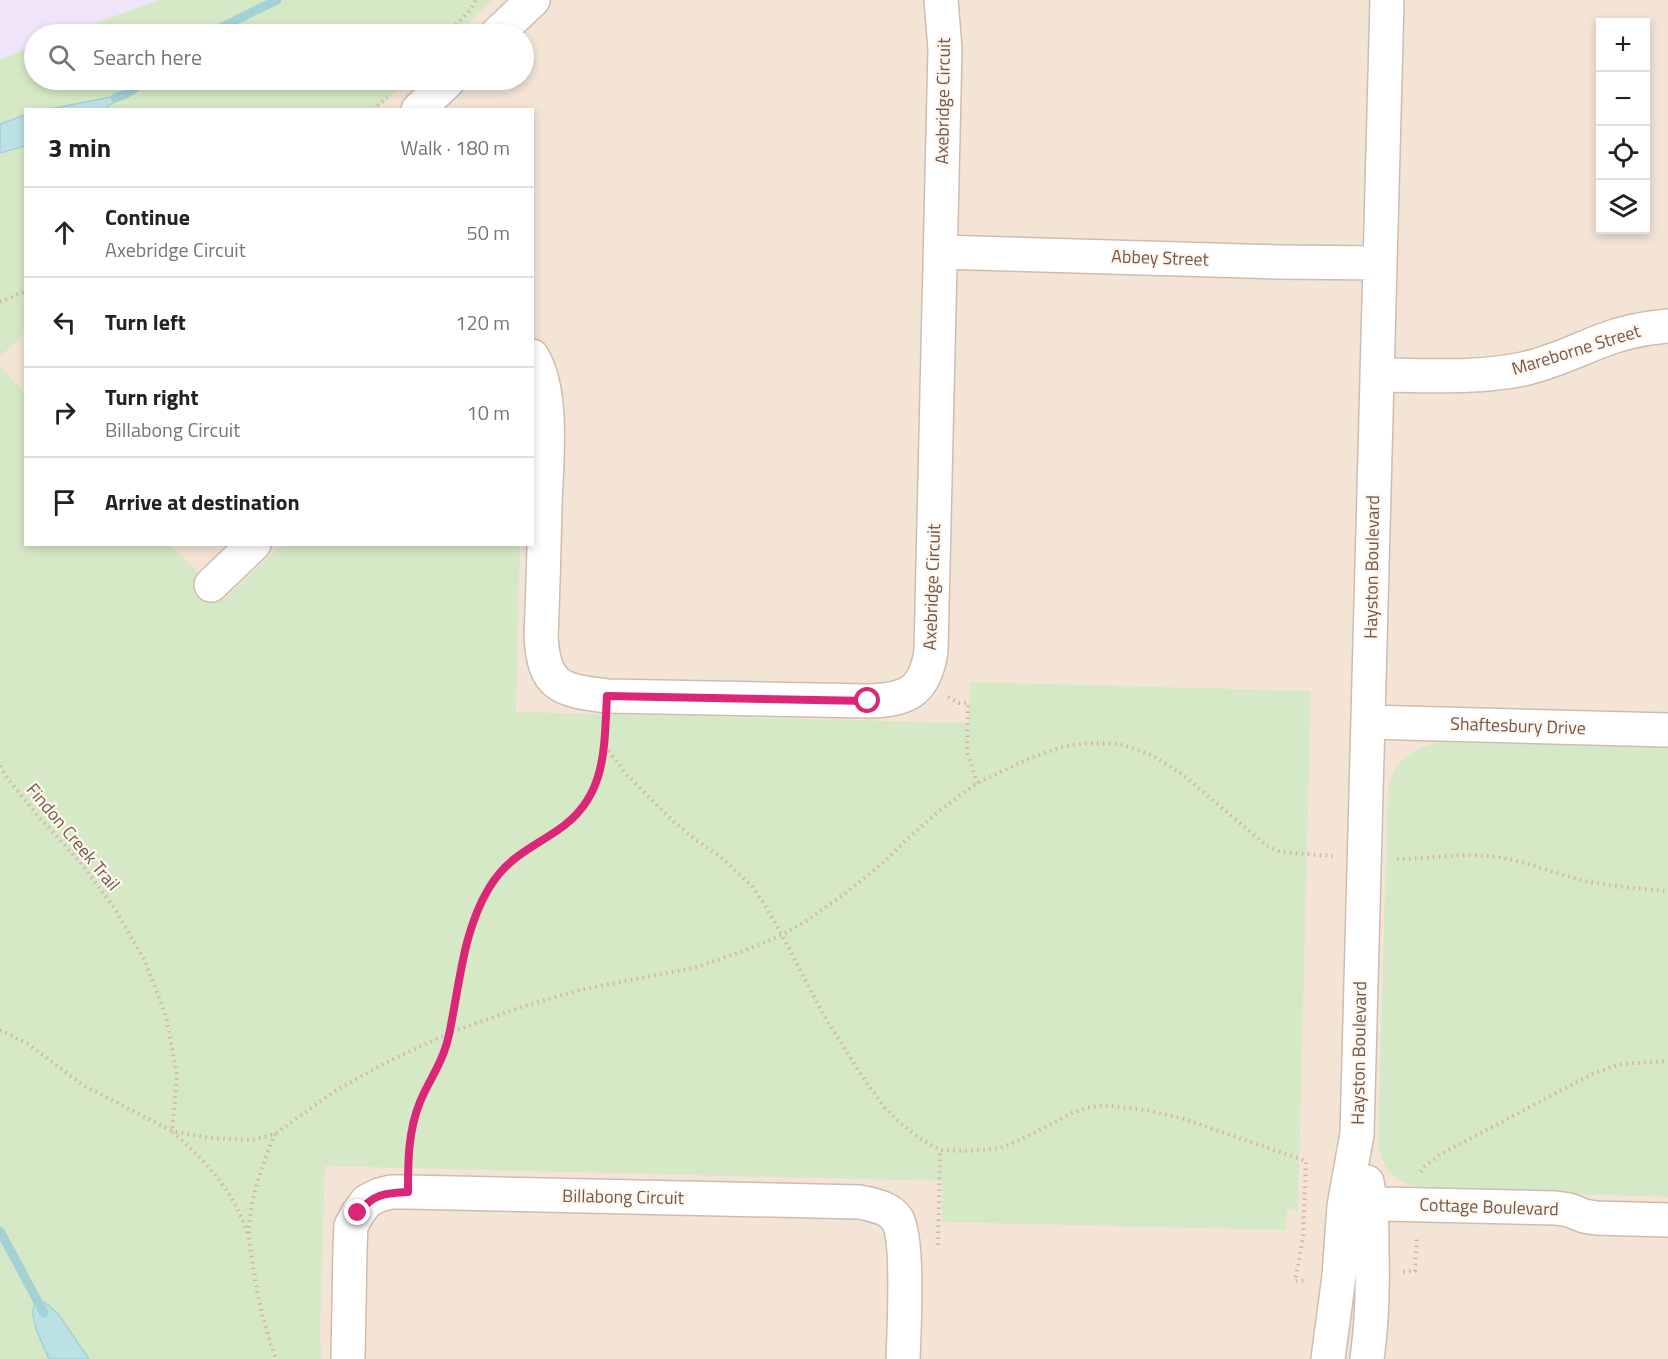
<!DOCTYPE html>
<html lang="en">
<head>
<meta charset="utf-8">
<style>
	body { margin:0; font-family:"Titillium Web",sans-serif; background:#f6f6f6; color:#222 }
	.controls { position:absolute; right:18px; top:18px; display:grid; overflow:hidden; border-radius:0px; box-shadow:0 3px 9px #0003 }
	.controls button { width:54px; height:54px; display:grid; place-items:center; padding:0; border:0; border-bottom:2px solid #e0e0e0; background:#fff; color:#222; font:30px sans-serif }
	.stop { position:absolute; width:18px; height:18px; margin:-14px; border:4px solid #db2777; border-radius:50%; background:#fff }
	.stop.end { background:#db2777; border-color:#fff; box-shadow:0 2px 6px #0008 }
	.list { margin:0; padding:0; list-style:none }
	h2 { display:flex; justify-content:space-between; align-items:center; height:78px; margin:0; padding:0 24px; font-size:26px }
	h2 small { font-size:20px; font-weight:400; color:#767676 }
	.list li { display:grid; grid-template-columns:39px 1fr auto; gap:18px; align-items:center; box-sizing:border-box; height:90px; padding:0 24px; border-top:2px solid #e0e0e0 }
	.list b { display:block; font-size:22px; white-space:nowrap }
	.list p { margin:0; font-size:20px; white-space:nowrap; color:#767676 }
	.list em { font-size:20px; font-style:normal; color:#767676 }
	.icon { flex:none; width:33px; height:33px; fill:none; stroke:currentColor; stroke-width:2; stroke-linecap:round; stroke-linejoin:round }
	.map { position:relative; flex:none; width:1668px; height:1359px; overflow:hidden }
	.search { position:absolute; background:#fff; box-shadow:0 3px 9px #0003; left:24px; top:24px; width:510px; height:66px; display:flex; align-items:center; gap:15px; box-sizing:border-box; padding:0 21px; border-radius:33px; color:#767676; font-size:22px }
	.panel { position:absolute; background:#fff; box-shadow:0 3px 9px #0003; left:24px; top:108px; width:510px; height:438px; border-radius:0px }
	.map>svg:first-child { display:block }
</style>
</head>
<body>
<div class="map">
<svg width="1668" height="1359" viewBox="0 0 1668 1359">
	<rect width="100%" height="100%" fill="#fcf2e7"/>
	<!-- residential -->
	<path fill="#f3e4d6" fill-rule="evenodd" d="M493,0H1668V1359H0L224,599L171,545L532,544V110L378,109L409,80H524V34H457ZM1600,22H1646V230H1600Z
		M25,333V393L0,366V357Z"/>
	<!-- education -->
	<path fill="#efe4f8" d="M0,0H159L65,34H34V46L0,59Z"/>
	<!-- green -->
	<path fill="#d6e9c6" d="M159,0H493L457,34H65Z
		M34,46V80H409L378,109L26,110L25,333L0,357V59Z
		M0,366L25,393L26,544L171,545L224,599L282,545H520L516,712L968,723L970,682L1311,691L1298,1210H1287L1286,1230L942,1222V1181L325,1166L320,1332L321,1359H0Z
		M1440,742L1668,748V1197L1430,1189C1396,1184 1383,1176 1378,1140L1388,788C1395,760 1413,748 1440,742Z"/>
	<!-- water -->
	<path fill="#bce1e5" stroke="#a3d1d6" stroke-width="1.5" d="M126,94L104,109H50Z
		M25,115V146L0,153V124Z
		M45,1302L59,1315L89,1359H49C43,1345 29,1319 34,1305Z"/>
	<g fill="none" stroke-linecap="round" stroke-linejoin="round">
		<!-- stream -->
		<path stroke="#a3d1d6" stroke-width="9" d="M210,34L218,29L277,0
			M115,98L126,94L147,80
			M0,1231L44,1313"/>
		<!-- minor casing -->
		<g stroke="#cfbcb0" stroke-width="36">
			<path id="minor" d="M497,34L533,0
				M418,110L449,80
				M941,252L1277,262L1380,263
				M532,356C555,393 546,464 545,506C544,550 543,593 541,636C544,688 561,690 607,696L868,701C907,700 925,692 931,651L945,49L941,0
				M1377,375C1425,375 1476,379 1523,369C1551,363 1575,351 1601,341C1623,332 1645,328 1668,326
				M211,585L254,544
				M1368,722L1668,730
				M1344,1206L1382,1204L1556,1208L1569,1210L1584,1216L1596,1218L1668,1220
				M348,1359L350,1248L351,1226L358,1213L367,1201L379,1195L391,1192H408L860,1202C873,1205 889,1207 897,1219C909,1238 904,1332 903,1359
				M1328,1359L1339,1276L1344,1206L1357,1134L1387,0
				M1367,1359C1372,1323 1373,1288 1372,1252C1372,1228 1372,1206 1367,1182"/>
		</g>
		<!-- path -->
		<path stroke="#d5b3a3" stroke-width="4" stroke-dasharray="1.5 4.5" stroke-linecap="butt" d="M448,34L471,9L476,0
			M373,110L387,97
			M0,302L26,291
			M948,697L959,703H968L967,752L977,783
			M605,746L627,775L674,822L696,840L723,859L751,885L765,905L782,935L824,1016L862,1076L885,1108L900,1123L921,1139L940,1150L969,1151L1001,1148L1026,1137L1072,1113L1087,1108L1102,1105L1146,1110L1181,1118L1306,1161L1303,1238L1295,1281L1306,1280
			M0,766L7,778L39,817L80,862L115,909L145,961L166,1016L177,1076L172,1131C196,1153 220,1176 236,1206C241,1216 245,1226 249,1237
			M1397,859C1430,859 1465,852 1498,857C1528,862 1556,874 1586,881C1613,887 1641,889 1668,891
			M0,1030L28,1044L83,1085L172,1131L209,1138L252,1140L275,1134L335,1091L385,1063L449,1033L524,1006L580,990L697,967L746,950L782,935L806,921L847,892L884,862L905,841L939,811L977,783L1028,759L1061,747L1088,743L1120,744L1152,755L1182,774L1267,846L1280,852L1333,856
			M275,1134C262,1165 248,1204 249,1237C249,1246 252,1256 253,1265C257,1298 265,1328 276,1359
			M408,1160C408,1142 413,1120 420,1102C427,1084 439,1068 446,1049C449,1038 451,1025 453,1013C462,971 466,925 490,887C499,872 513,859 527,848C537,841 549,837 559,830C596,804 603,769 606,727
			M1421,1172L1425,1166L1441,1154L1594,1073L1622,1064L1668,1061
			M938,1245L940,1150
			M1403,1272L1415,1271L1417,1236"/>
		<!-- minor -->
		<use href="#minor" stroke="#fff" stroke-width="33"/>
	</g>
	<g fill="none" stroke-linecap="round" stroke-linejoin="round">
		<!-- route -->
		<path stroke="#db2777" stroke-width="8" d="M358,1213C373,1194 385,1193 408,1192C408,1162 408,1131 420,1102C427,1084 439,1068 445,1049C449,1038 451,1025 453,1014C461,971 466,926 489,888C508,857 530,849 558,830C607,797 604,749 607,696L868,701"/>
	</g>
	<g text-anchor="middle" stroke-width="4.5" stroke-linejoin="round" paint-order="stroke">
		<!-- street labels -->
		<g font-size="18" fill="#75584c" stroke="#fef7ee">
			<text transform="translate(943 101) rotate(-89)" y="6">Axebridge Circuit</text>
			<text transform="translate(1160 258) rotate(2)" y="6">Abbey Street</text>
			<text transform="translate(1576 350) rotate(-17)" y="6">Mareborne Street</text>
			<text transform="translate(1372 567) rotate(-89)" y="6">Hayston Boulevard</text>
			<text transform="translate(932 587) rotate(-88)" y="6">Axebridge Circuit</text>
			<text transform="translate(1518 726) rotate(2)" y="6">Shaftesbury Drive</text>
			<text transform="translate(73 837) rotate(50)" y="6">Findon Creek Trail</text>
			<text transform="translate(1359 1053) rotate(-89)" y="6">Hayston Boulevard</text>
			<text transform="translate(623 1197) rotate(1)" y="6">Billabong Circuit</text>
			<text transform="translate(1489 1207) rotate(2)" y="6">Cottage Boulevard</text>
		</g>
	</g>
</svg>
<div class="controls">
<button>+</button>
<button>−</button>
<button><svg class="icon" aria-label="locate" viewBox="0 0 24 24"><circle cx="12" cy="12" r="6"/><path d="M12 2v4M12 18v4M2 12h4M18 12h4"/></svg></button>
<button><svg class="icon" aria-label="layers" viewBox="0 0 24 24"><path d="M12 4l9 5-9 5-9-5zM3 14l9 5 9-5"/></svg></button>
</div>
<div class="stop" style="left:868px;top:701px"></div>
<div class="stop end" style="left:358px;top:1213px"></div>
<div class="search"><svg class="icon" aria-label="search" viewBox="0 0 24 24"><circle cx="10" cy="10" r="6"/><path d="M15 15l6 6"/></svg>Search here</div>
<section class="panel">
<h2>3 min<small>Walk · 180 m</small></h2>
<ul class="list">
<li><svg class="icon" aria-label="ahead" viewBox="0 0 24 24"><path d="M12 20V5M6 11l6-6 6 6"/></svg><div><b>Continue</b><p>Axebridge Circuit</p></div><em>50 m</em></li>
<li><svg class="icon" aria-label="left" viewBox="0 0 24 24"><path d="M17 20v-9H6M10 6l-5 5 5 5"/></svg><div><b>Turn left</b></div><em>120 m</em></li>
<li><svg class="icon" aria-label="right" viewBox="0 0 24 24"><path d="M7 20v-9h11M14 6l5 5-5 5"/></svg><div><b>Turn right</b><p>Billabong Circuit</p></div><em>10 m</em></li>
<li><svg class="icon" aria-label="arrive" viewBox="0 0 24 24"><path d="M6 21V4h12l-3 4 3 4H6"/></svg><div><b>Arrive at destination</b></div></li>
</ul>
</section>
</div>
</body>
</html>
